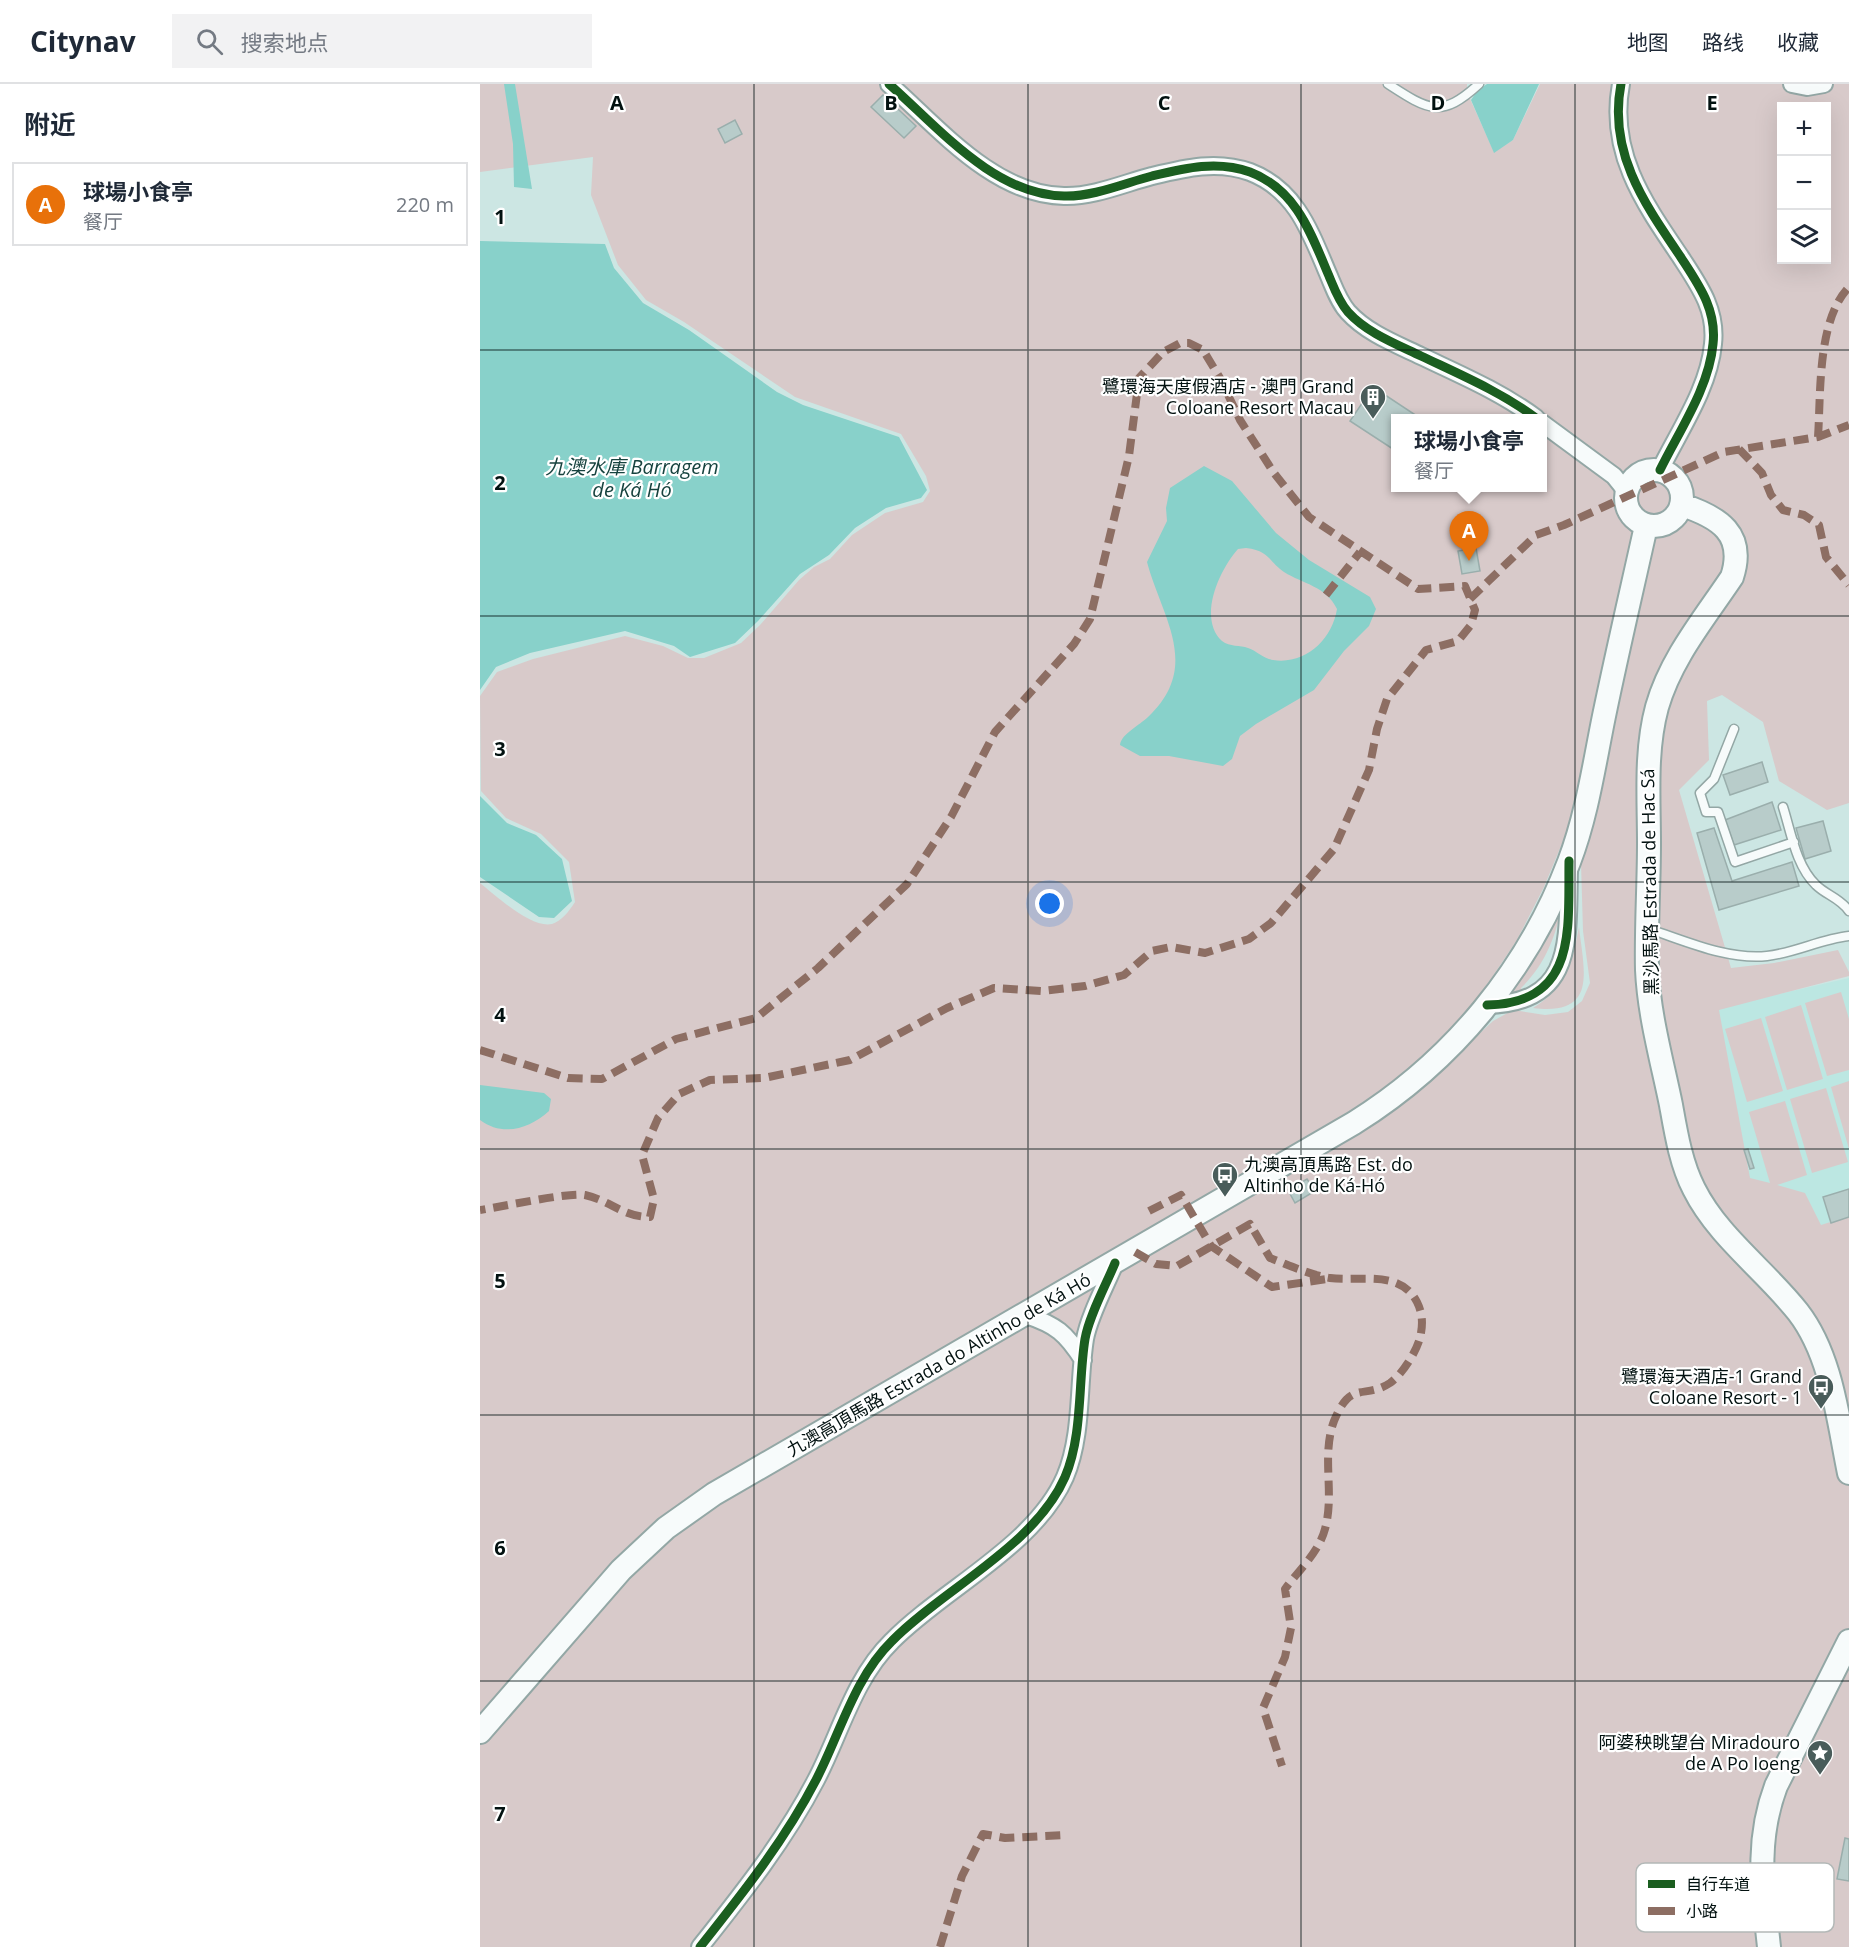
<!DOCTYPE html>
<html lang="zh">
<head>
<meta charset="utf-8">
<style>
	body { margin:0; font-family:"Open Sans","Noto Sans SC",sans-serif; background:#f2f2f3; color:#1f2937 }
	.controls { position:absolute; right:18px; top:18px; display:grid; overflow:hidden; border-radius:0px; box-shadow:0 6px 24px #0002 }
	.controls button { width:54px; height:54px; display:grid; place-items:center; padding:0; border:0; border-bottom:2px solid #e0e1e3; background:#fff; color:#1f2937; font:30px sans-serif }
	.you { position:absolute; left:570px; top:820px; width:21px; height:21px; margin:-15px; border:4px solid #fff; border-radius:50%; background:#1a73e8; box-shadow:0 0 0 9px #1a73e833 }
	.badge { display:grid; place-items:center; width:39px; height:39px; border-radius:50%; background:#db2777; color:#fff; font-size:20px; font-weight:700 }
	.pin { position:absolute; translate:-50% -50px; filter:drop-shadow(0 2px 3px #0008) }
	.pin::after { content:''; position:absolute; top:32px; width:21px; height:18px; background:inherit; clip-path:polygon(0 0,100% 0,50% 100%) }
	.popup { position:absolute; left:911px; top:330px; width:156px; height:78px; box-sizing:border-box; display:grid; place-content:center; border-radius:0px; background:#fff; filter:drop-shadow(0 2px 4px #0005); font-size:20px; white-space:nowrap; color:#747a83 }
	.popup b { font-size:22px; color:#1f2937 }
	.popup::after { content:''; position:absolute; left:50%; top:100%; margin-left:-12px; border:12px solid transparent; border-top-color:#fff }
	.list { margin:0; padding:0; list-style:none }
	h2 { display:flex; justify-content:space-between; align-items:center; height:78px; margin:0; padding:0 24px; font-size:26px }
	h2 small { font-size:20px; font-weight:400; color:#747a83 }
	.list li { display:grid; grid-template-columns:39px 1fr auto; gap:18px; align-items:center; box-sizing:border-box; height:84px; margin:0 12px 12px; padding:0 12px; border:2px solid #e0e1e3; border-radius:0px }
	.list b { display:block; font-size:22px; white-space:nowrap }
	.list p { margin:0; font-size:20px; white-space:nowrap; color:#747a83 }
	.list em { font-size:20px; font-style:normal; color:#747a83 }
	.icon { flex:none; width:33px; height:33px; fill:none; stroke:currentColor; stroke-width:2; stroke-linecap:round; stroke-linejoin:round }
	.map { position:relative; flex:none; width:1369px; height:1863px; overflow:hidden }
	header { display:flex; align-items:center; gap:36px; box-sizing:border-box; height:84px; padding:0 30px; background:#fff; border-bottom:2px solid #e0e1e3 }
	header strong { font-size:28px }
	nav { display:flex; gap:33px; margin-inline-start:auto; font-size:21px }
	.search { width:420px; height:54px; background:#f2f2f3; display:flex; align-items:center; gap:15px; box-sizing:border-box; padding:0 21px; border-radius:0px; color:#747a83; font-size:22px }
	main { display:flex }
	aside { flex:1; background:#fff }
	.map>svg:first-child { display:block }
</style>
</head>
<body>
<header>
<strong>Citynav</strong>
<div class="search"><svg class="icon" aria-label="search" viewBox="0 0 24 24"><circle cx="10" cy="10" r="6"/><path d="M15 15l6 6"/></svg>搜索地点</div>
<nav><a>地图</a><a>路线</a><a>收藏</a></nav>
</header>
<main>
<aside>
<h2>附近<small></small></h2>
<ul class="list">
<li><span class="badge" style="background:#e8710a">A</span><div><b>球場小食亭</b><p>餐厅</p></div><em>220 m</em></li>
</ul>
</aside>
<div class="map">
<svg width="1369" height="1863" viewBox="0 0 1369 1863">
	<rect width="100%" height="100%" fill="#cce6e3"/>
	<!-- built -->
	<path fill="#bce7e2" d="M1369,894V1358L1290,1183L1215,929Z"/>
	<!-- green -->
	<path fill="#d8caca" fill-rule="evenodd" d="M0,0H987V8L1014,68L1033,56L1060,0H1369V719L1347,726L1299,697L1283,638L1242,611L1227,617L1229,676L1199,706L1251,884L1294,879L1358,866L1369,888V892L1239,926L1270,1094L1290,1099L1269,1028L1305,1017L1327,1091L1297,1101L1325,1109L1341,1141L1369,1132V1755H1365L1357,1794L1369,1797V1863H0V799C15,811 52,845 72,840C82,837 89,827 95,818L89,778L61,750L26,734L1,707L0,612L17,588L53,575L145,552L183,562L208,574H224L261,559L280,541L319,496L334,483L350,475L372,451L405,429L443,418L450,407L446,392L421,350L315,313L204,238L166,216L138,181L111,111L113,73L0,88ZM1302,22H1346V176H1302ZM916,334H1062V404H916ZM1152,453L1170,461L1140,617L1101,780L1103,847L1110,899L1102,917L1088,928L1065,931L1033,926L1013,937L939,1006L881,1046L982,934L1011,895L1037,856L1064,803L1091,738Z
		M1082,821C1076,852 1065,881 1041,904L1044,909L1030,912Z
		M1099,843C1104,888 1118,932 1053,924C1088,902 1091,881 1099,843Z
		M1361,908L1369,935V986L1347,992L1325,919Z
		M1321,921L1343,995L1307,1006L1285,933Z
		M1281,934L1303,1007L1267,1018L1245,945Z
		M1369,997V1065L1351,1003Z
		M1346,1004L1368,1078L1332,1089L1310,1015Z"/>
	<!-- water -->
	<path fill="#88d1ca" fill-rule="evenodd" d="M24,0H35L52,105L34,103L33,60Z
		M1007,0H1059L1033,56L1014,69L991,16L997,7Z
		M0,157L125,160L134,184L163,219L209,246L297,308L323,321L419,353L447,406L441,414L406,424L375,444L349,471L320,490L278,537L255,559L210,573L194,562L145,547L50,569L16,583L0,606Z
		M724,382L752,397L796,449L829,476L890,513L896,525L889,542L864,567L834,606L776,640L760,652L752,675L743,682L689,672H660L640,661C641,650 660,641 668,633C722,582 682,534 667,478L687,437L686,424L690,404ZM766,464C790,467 788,477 804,488C823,500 846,502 857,525C852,556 825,581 793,576C784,575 777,567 768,564C760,561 750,563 742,557C717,534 740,485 758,465Z
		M0,712L27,739L56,751L82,775L92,817L74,834L59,833L0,793Z
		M0,1001L64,1009L71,1015L69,1027C49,1045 23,1053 0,1036Z"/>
	<!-- building -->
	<path fill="#b8ccca" stroke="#9aaeac" stroke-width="1.5" d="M403,11L436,42L424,54L391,23Z
		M255,36L262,50L245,59L238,45Z
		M893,303L940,334H916V367L870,337Z
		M996,464L1000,487L982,490L978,467Z
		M1282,678L1288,698L1250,711L1243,691Z
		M1292,718L1301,746L1254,761L1245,736Z
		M1343,737L1351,767L1325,775L1316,744Z
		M1234,744L1252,797L1312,778L1319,802L1239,826L1217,749Z
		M1268,1065L1274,1084L1270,1085L1264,1066Z
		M827,1095L835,1107L815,1119L808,1106Z
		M1369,1105V1133L1351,1139L1343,1113Z
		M1365,1754L1369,1755V1797L1357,1795Z"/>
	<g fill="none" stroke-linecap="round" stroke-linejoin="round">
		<!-- service casing -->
		<g stroke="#93a7a5" stroke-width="11">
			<path id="service" d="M908,0C948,26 961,35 999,0
				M1254,645L1234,695L1220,709L1226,728H1238L1255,778L1314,758
				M1303,723C1311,748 1316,782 1336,801C1346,811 1360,814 1369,827
				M1169,845C1206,857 1247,876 1287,872C1315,869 1341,855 1369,852"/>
		</g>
		<!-- minor casing -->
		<g stroke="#93a7a5" stroke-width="20">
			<path id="minor" d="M409,0C458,43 514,111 584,112C613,113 645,99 672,92C705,84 737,76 770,88C817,106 831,150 849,192C854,204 859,218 868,228C887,249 916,260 941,272C981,291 1021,308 1056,334
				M1141,0C1128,68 1164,119 1200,172C1218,200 1237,225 1233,260C1229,304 1199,347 1180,386
				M1312,0L1327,3L1344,0
				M1062,339L1134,392L1146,407
				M1007,921C1096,919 1087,854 1089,787
				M546,1231C576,1241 586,1249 603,1276
				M220,1863C262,1810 305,1756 336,1696C360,1650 374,1594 412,1557C463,1505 555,1462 585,1393C603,1351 598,1298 605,1255C609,1232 626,1201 635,1179"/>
		</g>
		<!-- secondary casing -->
		<g stroke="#93a7a5" stroke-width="26">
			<path id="secondary" d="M1146 414a28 28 0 1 1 56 0a28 28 0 1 1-56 0Z
				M1202,421C1239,433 1266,450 1252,493C1224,535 1191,574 1177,623C1165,667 1169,714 1169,759C1169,801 1166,844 1167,886C1169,931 1182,977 1191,1021C1196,1049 1201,1080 1214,1105C1238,1153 1285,1186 1318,1228C1352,1272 1358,1336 1369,1389
				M0,1648L141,1486L186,1444L234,1410L874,1039C972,978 1048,886 1089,778C1107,731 1114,681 1124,632C1137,569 1152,505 1166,442
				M1289,1863C1283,1806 1275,1758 1296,1702L1369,1557"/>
		</g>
		<!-- service -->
		<use href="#service" stroke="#f7fbfb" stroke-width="8"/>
		<!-- minor -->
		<use href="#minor" stroke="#f7fbfb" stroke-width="16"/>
		<!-- secondary -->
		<use href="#secondary" stroke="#f7fbfb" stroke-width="22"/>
		<!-- quiet -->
		<path stroke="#8d6e63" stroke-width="8" stroke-dasharray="15 8" stroke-linecap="butt" d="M1338,353C1341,309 1337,236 1369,203
			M1259,365L1282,389L1291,411L1303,426L1324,431L1339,441L1346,473L1369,501
			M846,511L880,468
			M990,515L1056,451L1084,441L1244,368L1338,353L1369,341
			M0,966L88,994L122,995L196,955L276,934L338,884L427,800L471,733L515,648L594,560L610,535L649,372L659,294L683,268L700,259H709L723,266L740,294L760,336L794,389L829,433L938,505L985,502L995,526L991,541L978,557L946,566L907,615L897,645L889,686L854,765L791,839L769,855L725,869L691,863L672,867L644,891L605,902L562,907L514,904L467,924L370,976L284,994L230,996L199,1010L178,1034L162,1071L174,1115L170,1133C143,1133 131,1117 105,1111C90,1108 20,1123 0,1126
			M669,1127L701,1111L731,1162L792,1203L847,1195
			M655,1168L676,1180L697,1182L770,1140L790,1174C809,1181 830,1191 850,1194C880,1198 920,1185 937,1218C942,1228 943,1238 941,1249C939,1264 923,1290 910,1299C884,1316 871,1295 854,1337C841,1372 855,1409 845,1445C839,1468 819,1486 805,1505L811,1544L805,1573L783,1624L802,1682
			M460,1863L482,1792L503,1750L525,1754L585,1751"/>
		<!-- cycleway casing -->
		<g stroke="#fff" stroke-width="13">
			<path id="cycleway" d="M409,0C458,43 514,111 584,112C613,113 645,99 672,92C705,84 737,76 770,88C817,106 831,150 849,192C854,204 859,218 868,228C887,249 916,260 941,272C981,291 1021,308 1056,334
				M1141,0C1128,68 1164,119 1200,172C1218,200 1237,225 1233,260C1229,304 1199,347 1180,386
				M1007,921C1098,919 1088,845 1089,777
				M220,1863C262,1810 305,1756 336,1696C360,1650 374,1594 412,1557C463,1505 555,1462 585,1393C603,1351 598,1298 605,1255C609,1232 626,1201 635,1179"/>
		</g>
		<!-- cycleway -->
		<use href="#cycleway" stroke="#1b5e20" stroke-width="9"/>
	</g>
	<!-- grid -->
	<path fill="none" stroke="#021110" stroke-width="1.5" stroke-opacity="0.55" d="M274,0V1863M548,0V1863M821,0V1863M1095,0V1863M0,266H1369M0,532H1369M0,798H1369M0,1065H1369M0,1331H1369M0,1597H1369"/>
	<!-- icons -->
	<defs>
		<g id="building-pin" transform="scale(1.35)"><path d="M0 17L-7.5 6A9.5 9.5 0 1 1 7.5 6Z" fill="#495c5a" stroke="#fff"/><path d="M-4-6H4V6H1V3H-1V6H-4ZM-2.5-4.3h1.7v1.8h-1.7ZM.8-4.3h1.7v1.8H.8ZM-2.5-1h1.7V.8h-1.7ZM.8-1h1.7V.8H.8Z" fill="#fff"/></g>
		<g id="bus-pin" transform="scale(1.35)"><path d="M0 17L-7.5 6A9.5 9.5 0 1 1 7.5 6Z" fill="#495c5a" stroke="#fff"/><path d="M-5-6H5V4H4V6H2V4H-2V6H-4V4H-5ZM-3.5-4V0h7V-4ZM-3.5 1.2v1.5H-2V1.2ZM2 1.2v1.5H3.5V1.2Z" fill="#fff"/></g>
		<g id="sight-pin" transform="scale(1.35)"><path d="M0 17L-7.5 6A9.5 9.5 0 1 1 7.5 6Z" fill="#495c5a" stroke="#fff"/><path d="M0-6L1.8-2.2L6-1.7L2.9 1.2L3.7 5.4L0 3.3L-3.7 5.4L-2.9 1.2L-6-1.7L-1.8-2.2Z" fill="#fff"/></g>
	</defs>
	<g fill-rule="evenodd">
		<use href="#building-pin" x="893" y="313"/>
		<use href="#bus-pin" x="745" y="1091"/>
		<use href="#bus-pin" x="1341" y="1303"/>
		<use href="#sight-pin" x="1340" y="1669"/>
	</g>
	<g text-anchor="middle" stroke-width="4.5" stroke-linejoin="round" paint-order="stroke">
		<!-- poi labels -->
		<g font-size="18" fill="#021110" stroke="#fff" text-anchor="end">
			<text x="874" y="309">鷺環海天度假酒店 - 澳門 Grand<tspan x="874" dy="21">Coloane Resort Macau</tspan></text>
			<text x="764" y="1087" text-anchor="start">九澳高頂馬路 Est. do<tspan x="764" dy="21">Altinho de Ká-Hó</tspan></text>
			<text x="1322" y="1299">鷺環海天酒店-1 Grand<tspan x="1322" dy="21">Coloane Resort - 1</tspan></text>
			<text x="1320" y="1665">阿婆秧眺望台 Miradouro<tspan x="1320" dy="21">de A Po Ioeng</tspan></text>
		</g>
		<!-- street labels -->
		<g font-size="18" fill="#021110" stroke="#fff">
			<text transform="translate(1170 798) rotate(-91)" y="6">黑沙馬路 Estrada de Hac Sá</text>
			<text transform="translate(459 1281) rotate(-30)" y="6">九澳高頂馬路 Estrada do Altinho de Ká Hó</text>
		</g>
		<!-- water labels -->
		<g font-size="20" font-style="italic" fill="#17433f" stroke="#fff">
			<text x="152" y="390">九澳水庫 Barragem<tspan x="152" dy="23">de Ká Hó</tspan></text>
		</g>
	</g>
	<!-- legend -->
	<rect x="1156" y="1779" width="198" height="69" rx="9" fill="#fff" stroke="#b3b8b7" stroke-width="1.5"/>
	<rect x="1168" y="1796" width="27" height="8" fill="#1b5e20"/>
	<rect x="1168" y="1823" width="27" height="8" fill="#8d6e63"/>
	<g font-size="16" fill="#021110">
		<text x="1206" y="1806">自行车道</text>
		<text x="1206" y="1833">小路</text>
	</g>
	<g font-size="20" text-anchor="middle" font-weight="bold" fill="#021110" stroke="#fff" stroke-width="4.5" stroke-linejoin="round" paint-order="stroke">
		<text x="137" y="26">A</text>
		<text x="411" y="26">B</text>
		<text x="684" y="26">C</text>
		<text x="958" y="26">D</text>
		<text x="1232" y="26">E</text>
		<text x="20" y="140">1</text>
		<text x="20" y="406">2</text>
		<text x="20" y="672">3</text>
		<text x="20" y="938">4</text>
		<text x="20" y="1204">5</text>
		<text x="20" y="1471">6</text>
		<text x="20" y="1737">7</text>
	</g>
</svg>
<div class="controls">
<button>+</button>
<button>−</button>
<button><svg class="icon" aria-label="layers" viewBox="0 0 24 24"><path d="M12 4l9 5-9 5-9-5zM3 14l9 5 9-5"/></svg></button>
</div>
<div class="you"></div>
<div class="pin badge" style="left:989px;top:477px;background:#e8710a">A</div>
<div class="popup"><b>球場小食亭</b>餐厅</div>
</div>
</main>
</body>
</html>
